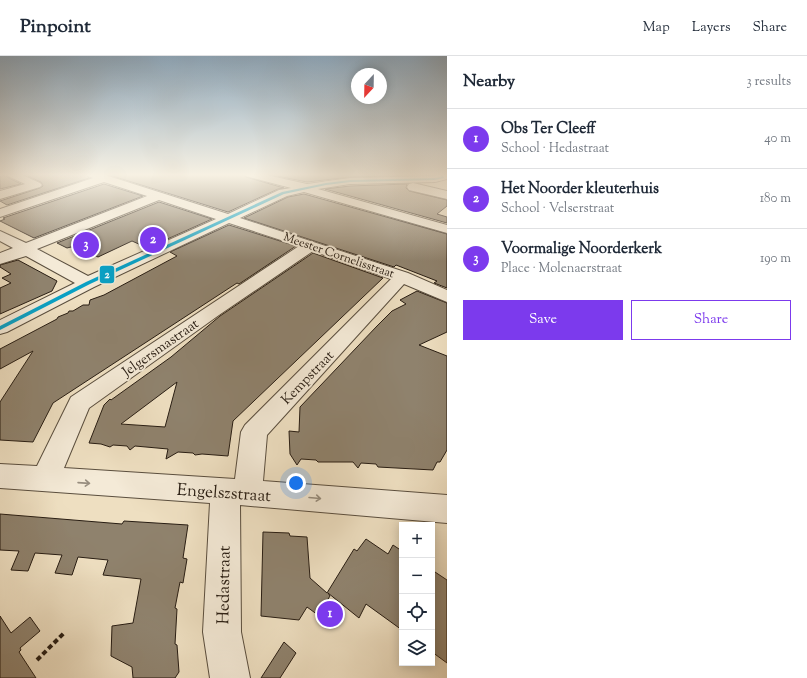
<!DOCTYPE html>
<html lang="en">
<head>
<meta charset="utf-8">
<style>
	body { margin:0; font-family:"Sorts Mill Goudy",serif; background:#f6f6f7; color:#1f2937 }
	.controls { position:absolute; right:12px; bottom:12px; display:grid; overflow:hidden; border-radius:0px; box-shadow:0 2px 10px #0003 }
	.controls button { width:36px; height:36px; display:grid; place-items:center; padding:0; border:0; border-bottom:1px solid #e0e1e3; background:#fff; color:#1f2937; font:20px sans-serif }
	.compass { position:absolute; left:351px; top:12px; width:36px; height:36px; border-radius:50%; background:#fff; box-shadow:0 2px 10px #0003; rotate:202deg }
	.you { position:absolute; left:296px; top:427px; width:14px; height:14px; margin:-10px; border:3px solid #fff; border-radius:50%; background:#1a73e8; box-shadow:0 0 0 6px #1a73e833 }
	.badge { display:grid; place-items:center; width:26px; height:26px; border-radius:50%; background:#7c3aed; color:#fff; font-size:13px; font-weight:700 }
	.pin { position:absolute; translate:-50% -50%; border:2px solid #fff; box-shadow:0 1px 4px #0006 }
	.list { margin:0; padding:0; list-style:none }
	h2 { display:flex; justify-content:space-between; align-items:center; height:52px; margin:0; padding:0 16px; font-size:17px }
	h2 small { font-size:13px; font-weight:400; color:#747a83 }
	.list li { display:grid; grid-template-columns:26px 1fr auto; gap:12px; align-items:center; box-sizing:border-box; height:60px; padding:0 16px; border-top:1px solid #e0e1e3 }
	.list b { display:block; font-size:15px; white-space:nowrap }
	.list p { margin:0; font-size:13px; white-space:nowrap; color:#747a83 }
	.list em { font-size:13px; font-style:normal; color:#747a83 }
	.actions { display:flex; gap:8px; padding:12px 16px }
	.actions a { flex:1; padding:9px 0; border:1px solid #7c3aed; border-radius:0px; text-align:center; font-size:14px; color:#7c3aed }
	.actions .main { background:#7c3aed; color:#fff }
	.icon { flex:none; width:22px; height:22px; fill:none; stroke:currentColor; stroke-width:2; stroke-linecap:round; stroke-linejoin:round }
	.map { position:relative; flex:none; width:447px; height:622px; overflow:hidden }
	header { display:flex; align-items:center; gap:24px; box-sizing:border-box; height:56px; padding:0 20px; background:#fff; border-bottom:1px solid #e0e1e3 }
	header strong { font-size:19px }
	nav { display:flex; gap:22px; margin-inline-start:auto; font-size:14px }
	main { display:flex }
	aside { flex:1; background:#fff }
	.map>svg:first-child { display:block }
</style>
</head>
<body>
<header>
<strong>Pinpoint</strong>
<nav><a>Map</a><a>Layers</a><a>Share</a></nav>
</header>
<main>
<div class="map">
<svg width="447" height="622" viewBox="0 0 447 622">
	<rect width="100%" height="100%" fill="#eedfc1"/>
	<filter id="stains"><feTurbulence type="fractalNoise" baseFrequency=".005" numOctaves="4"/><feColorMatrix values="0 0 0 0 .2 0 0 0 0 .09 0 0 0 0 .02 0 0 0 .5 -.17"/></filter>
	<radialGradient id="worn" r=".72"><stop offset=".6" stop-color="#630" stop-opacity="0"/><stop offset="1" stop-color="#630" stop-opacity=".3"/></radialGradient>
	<!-- building -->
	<path fill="#8f826d" stroke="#281d13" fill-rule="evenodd" d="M23,118H86L89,122L7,149L0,145L40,132L43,130L41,126Z
		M106,118H244L246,121L284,132L278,133L228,156Z
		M267,118H415L417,119L350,121L307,126Z
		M6,119L7,121L21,128L0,133V120Z
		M104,128L143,140L34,182L0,165L5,163L3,162Z
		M407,128L406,132L409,135L447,144V150L437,158L447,161V167L325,133L350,130Z
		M304,138L447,178V232L434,227L437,225L396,209L394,211L244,162L288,141Z
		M159,146L212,163L154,189L148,186L141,189L132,185L98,201L87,195L82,197L71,191L67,192L57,187Z
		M229,169L296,190L239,228L237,227L53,347L33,386L0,384V346L33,295L0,313V293L57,263L58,261L68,257L69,255H73L83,249H89L90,244L104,239L177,200L170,196Z
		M313,197L383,222L233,365L228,400L202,398L195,399L193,397L178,396L166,403L168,393L135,390L130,394L127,390L113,389L110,391L101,388L89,387L104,349L110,343L111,344L171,301L220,260ZM177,326L165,371L121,368Z
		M18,204L57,225L52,235L0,258V232L11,227L2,222L11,218L0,211V209Z
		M417,235L447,247V276L419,289L447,300V394L440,406H437L433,414L378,411L376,408L361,407L358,412L353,406H318L316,404L301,403L297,409L290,398L289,375L299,376L300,351L377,270L392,255L406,248L400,244Z
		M0,458L122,468L124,465L188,469L183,502L187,503L183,527L180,526L175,552L177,553L175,588L177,589L179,616L175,622H133L132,611L111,600L112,570L133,567L141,523L103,519L108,504L78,501L72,519L55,517L62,499L35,497L28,515L11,514L19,495L0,494Z
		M263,476L289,477L290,480L307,481L310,522L327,537L354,493L357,495L366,483L388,498L393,489L402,495V574L366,548L359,562L328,537L330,540L318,559L307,551L299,564L261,560Z
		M432,514L447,524V607L432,596Z
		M0,560L11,577L30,561L40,575L20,592L21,594L19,596L36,622H0Z
		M284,586L296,597L280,622H261Z"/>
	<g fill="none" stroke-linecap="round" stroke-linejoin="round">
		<!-- minor casing -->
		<g stroke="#5a4e3e" stroke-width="2">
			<path id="minor" d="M7,118H20L40,127L42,129L40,131L0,143V135L25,128L8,120Z
				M87,118H102L228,158L279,134L291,132L246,120L245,118H262L307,128L350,122L435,120L437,118H447V123L435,126L350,128L318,133L447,169V177L304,136L287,140L240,162L408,217L447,234V246L404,228L267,379L263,425L447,439V467L240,449L241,576L250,622H210L203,576L210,447L0,432V408L37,410L71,341L299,190L229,167L94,231L7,276L0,278V264L75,227L26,200L0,208V197L13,192L0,185V175L26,187L147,140L104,126L0,161V153L93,122L88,120ZM159,144L216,163L88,220L37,193ZM313,195L391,223L245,369L241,376L235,423L64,412L89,352L219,259Z
				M413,127L447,135V143L409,134L407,131L409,128Z"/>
		</g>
		<!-- path -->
		<path stroke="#281d13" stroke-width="4" stroke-dasharray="5 3" stroke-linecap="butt" d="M37,604L64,577"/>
		<!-- minor -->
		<use href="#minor" fill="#f4ead7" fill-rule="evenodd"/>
		<!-- bus-1 casing -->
		<g stroke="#f4ead7" stroke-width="3">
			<path id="bus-1" d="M440,118H443L444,122L435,124L350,126L326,129L284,138L90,228L0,274V270L86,226L282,136L326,127L350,124L435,122L441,121Z"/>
		</g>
		<!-- bus-1 -->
		<use href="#bus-1" fill="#0aa0c4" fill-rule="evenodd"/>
	</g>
	<!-- one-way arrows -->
	<defs><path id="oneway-shaft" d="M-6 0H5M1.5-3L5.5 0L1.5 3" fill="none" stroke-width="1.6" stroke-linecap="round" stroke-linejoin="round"/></defs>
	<g stroke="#988e7f">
		<use href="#oneway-shaft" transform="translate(84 427) rotate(4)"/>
		<use href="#oneway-shaft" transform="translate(315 442) rotate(5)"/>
	</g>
	<!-- sky -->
	<linearGradient id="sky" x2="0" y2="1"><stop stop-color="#8fabc1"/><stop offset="0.58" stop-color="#f7f1e3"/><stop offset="1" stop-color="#f7f1e3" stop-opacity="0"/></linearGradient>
	<rect width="447" height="205" fill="url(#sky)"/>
	<g text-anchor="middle" stroke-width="4" stroke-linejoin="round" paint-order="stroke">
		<!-- far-street labels -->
		<g font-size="12" fill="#281d13" stroke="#f4ead7">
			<text transform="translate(339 199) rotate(19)" y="4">Meester Cornelisstraat</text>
		</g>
		<!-- street labels -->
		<g font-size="14" fill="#281d13" stroke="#f4ead7">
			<text transform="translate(160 291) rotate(-35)" y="5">Jelgersmastraat</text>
			<text transform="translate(307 321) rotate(-46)" y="5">Kempstraat</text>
		</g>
		<!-- near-street labels -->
		<g font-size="17" fill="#281d13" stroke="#f4ead7">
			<text transform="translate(224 436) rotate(4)" y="6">Engelszstraat</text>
			<text transform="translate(223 529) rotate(-89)" y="6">Hedastraat</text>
		</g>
	</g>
	<rect stroke="#f4ead7" stroke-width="1.5" x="99" y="209" width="16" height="19" rx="4" fill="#0aa0c4"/>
	<g font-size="11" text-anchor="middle" font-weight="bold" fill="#fff">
		<text x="107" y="222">2</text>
	</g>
	<rect width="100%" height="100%" filter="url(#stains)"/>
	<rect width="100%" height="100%" fill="url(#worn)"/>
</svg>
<div class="controls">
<button>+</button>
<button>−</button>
<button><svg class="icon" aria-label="locate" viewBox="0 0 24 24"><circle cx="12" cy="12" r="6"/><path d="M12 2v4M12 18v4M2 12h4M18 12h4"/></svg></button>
<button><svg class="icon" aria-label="layers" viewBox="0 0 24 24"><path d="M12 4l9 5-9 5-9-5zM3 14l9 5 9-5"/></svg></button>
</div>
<svg class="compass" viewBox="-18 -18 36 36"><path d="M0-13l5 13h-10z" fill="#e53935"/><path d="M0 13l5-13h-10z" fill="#747a83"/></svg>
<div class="you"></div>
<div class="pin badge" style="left:330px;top:558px">1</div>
<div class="pin badge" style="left:153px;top:184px">2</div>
<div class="pin badge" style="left:86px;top:189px">3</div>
</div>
<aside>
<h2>Nearby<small>3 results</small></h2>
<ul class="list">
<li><span class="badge">1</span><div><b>Obs Ter Cleeff</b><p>School · Hedastraat</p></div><em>40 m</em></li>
<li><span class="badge">2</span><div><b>Het Noorder kleuterhuis</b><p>School · Velserstraat</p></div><em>180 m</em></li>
<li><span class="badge">3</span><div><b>Voormalige Noorderkerk</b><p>Place · Molenaerstraat</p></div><em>190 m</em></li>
</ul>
<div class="actions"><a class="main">Save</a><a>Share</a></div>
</aside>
</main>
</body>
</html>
